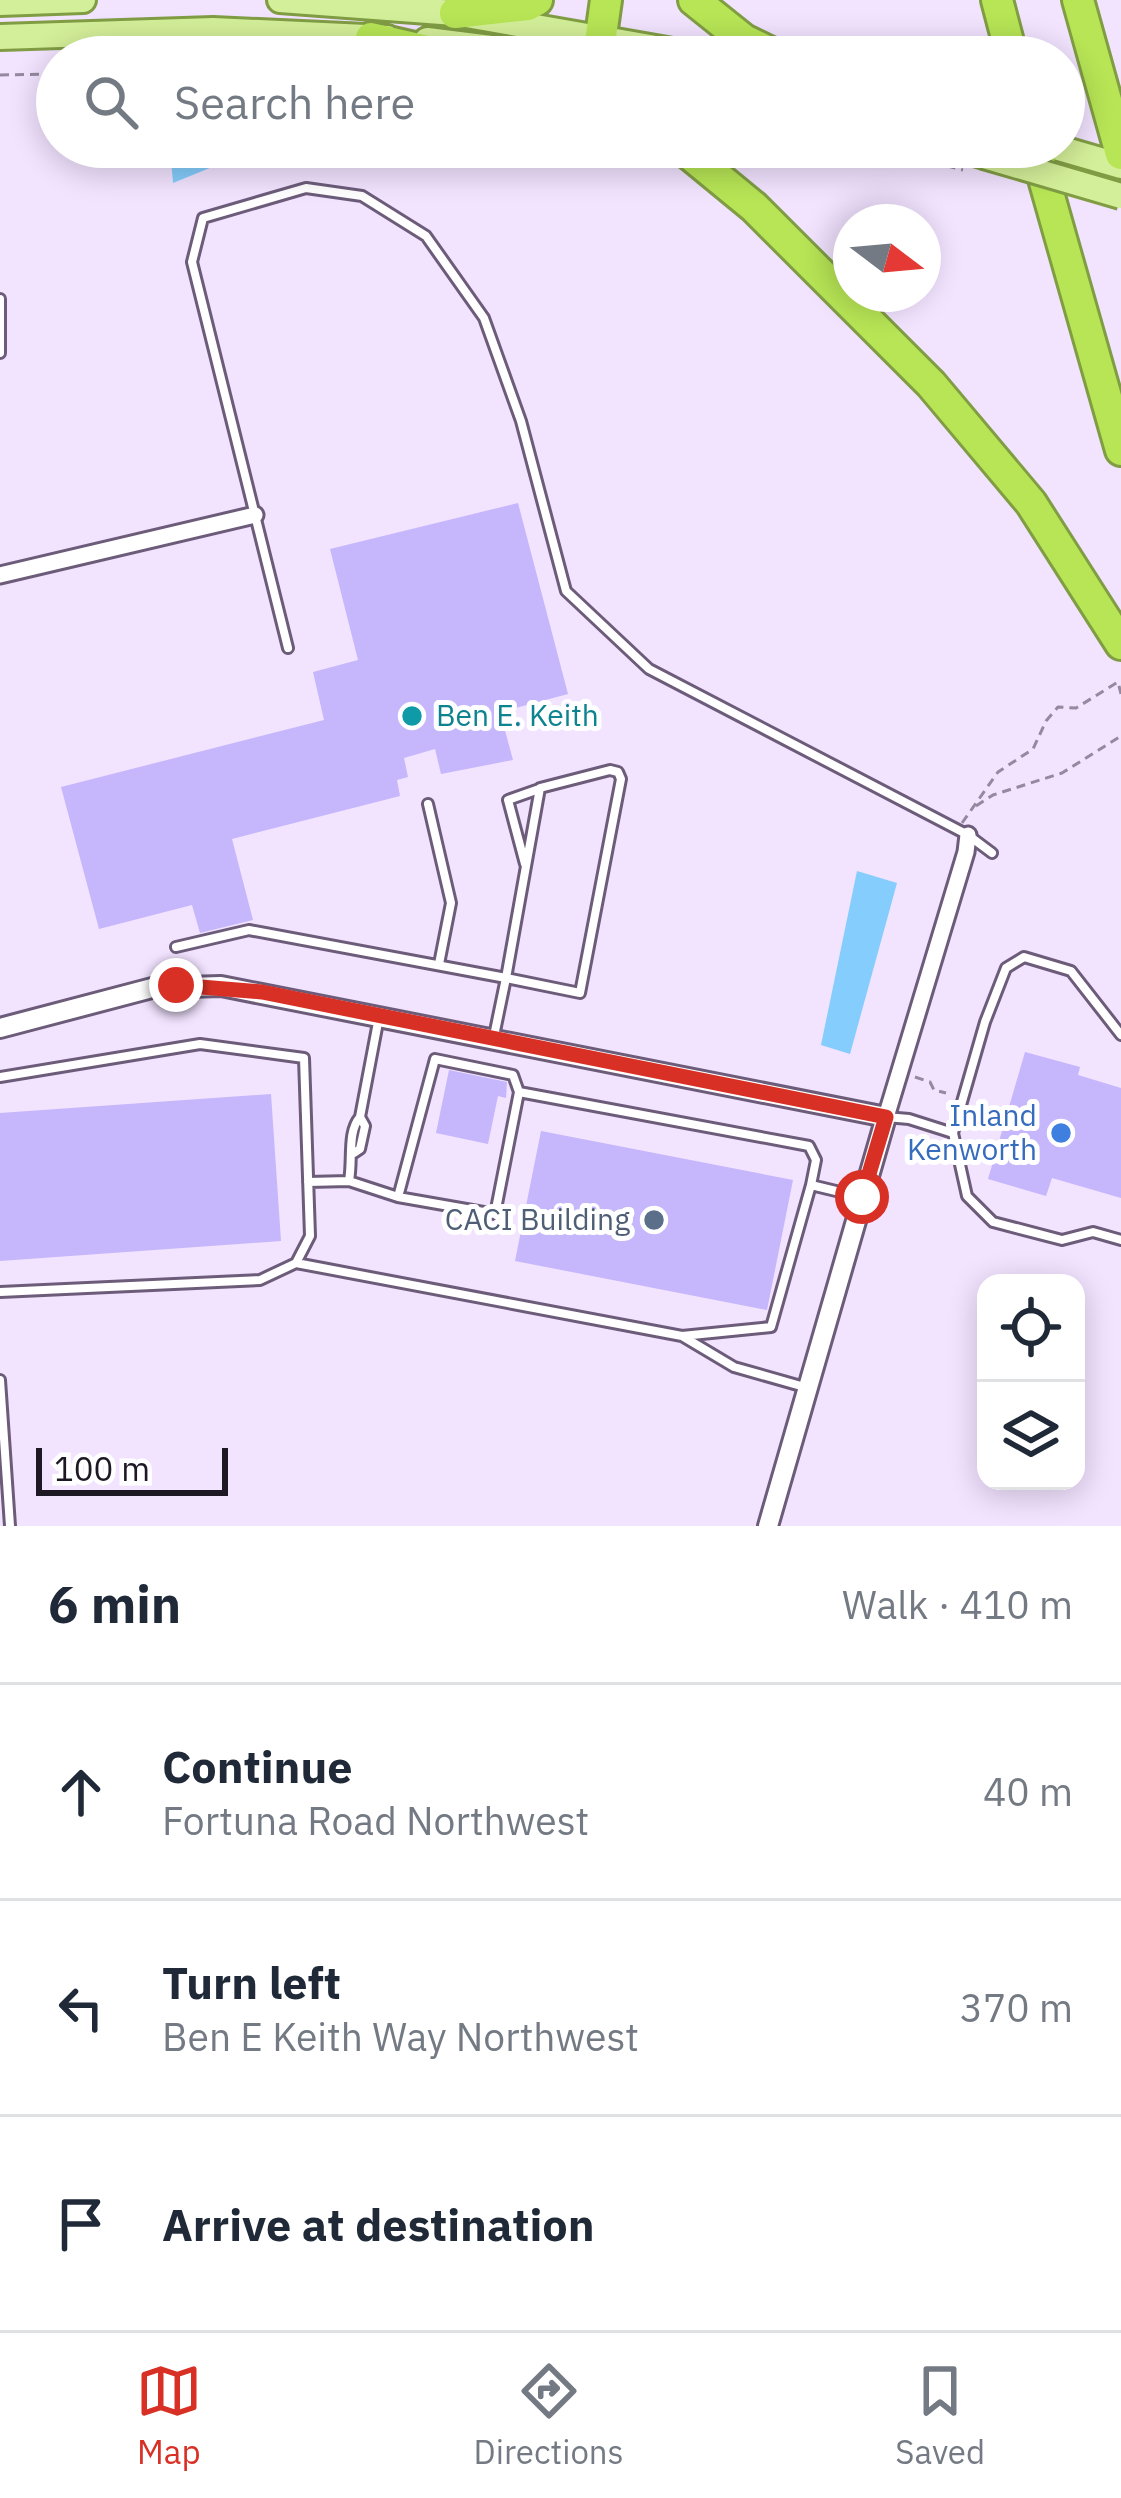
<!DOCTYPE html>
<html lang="en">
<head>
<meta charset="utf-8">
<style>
	body { margin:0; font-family:"IBM Plex Sans",sans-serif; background:#f2f2f3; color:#1f2937 }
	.controls { position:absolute; right:36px; bottom:36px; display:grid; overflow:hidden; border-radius:24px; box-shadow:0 6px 30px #0003 }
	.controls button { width:108px; height:108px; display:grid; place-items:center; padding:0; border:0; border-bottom:3px solid #e0e1e3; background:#fff; color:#1f2937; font:60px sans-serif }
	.compass { position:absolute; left:833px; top:204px; width:108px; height:108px; border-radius:50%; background:#fff; box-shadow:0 6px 30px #0003; rotate:106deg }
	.scale { position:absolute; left:36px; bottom:30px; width:192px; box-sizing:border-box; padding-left:12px; border:6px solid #1e1824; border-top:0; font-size:33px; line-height:42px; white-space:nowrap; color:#1e1824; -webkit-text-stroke:9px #fff; paint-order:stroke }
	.stop { position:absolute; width:36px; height:36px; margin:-27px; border:9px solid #d93025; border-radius:50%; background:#fff }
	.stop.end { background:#d93025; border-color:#fff; box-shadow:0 3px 12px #0008 }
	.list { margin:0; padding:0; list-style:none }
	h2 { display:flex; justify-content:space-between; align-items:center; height:156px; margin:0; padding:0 48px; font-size:51px }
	h2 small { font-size:39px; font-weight:400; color:#747a83 }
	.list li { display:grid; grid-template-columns:78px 1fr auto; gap:36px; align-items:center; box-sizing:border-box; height:216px; padding:0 48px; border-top:3px solid #e0e1e3 }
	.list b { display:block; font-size:45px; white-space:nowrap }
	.list p { margin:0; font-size:39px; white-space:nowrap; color:#747a83 }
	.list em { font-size:39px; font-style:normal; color:#747a83 }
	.icon { flex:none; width:66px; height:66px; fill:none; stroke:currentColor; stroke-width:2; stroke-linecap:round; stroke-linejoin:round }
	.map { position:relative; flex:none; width:1121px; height:1526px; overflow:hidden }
	.search { position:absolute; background:#fff; box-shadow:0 6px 30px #0003; left:36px; right:36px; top:36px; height:132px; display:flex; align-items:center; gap:30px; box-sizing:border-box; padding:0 42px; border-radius:66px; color:#747a83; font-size:45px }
	.sheet { height:804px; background:#fff }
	nav { display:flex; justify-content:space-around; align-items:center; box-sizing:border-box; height:168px; border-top:3px solid #e0e1e3; background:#fff; font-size:33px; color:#747a83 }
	nav a { display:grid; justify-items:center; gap:6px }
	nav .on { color:#d93025 }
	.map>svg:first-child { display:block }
</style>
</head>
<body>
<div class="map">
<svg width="1121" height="1526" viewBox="0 0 1121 1526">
	<rect width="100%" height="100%" fill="#f2e3ff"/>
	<!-- water -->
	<path fill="#84cdfc" d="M170,148L243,154H244L173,183Z
		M857,871L897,883L850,1054L821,1045Z"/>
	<!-- building -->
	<path fill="#c6b6fc" d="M518,503L568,694L500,712L513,760L441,774L435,749L404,758L408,777L397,780L400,796L232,839L253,920L200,933L192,905L99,929L61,787L324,720L313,672L358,660L330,549Z
		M1025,1052L1080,1067L1078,1075L1121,1088V1198L1052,1178L1046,1196L988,1179Z
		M449,1070L507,1082L506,1098L498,1096L488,1144L436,1133Z
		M271,1094L281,1241L0,1261V1113Z
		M541,1131L793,1180L767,1310L515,1261Z"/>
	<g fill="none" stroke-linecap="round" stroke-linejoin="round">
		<!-- service casing -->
		<g stroke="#6c5c7a" stroke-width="14">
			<path id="service" d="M0,299V353
				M288,648L192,262L203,218L306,188L362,196L426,236L484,318L521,421L566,591L649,669L968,835L992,853
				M610,770L618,772L621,779L580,993L506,978L540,788Z
				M428,804L451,903L439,964
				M525,864L508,800L539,789
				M176,947L249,930L506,978L494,1036
				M1121,1035L1071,971L1024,957L1006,968L985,1022L953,1133L967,1196L993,1222L1062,1240L1093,1232L1121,1240
				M0,1077L200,1044L304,1058L310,1236L296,1263L260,1280L0,1292
				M886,1117L909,1119L953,1133
				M354,1153L360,1149L365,1126L360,1117
				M349,1181L398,1197L495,1214L519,1092L809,1146L816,1160L811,1185L861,1197
				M308,1182L349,1181C353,1159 347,1132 360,1117L379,1017
				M398,1197L435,1059L513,1075L519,1092
				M296,1263L682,1336
				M0,1380L10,1526
				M808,1388L734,1367L682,1336L771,1327L811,1185"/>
		</g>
		<!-- minor casing -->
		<g stroke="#6c5c7a" stroke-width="21">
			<path id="minor" d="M0,575L255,515
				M886,1117L966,852L968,835"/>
		</g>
		<!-- tertiary casing -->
		<g stroke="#6c5c7a" stroke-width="24">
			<path id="tertiary" d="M0,1028L152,988L221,986L886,1117L768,1526"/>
		</g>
		<!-- primary casing -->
		<g stroke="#819d44" stroke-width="30">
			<path id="primary" d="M280,0L455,13L707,57
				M0,3L83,0
				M0,37L213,30L387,38
				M427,40L562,57
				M954,147L984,156
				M1055,147L1121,166"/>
		</g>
		<!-- motorway casing -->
		<g stroke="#819d44" stroke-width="36">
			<path id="motorway" d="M694,0L744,40L779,57
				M997,0L1012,57
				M1078,0L1121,154
				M455,13L528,5L537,0
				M371,38L454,57
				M598,57L606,0
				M681,147L754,207L931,384L1031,503L1121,644
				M1035,147L1121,450"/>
		</g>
		<!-- path -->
		<path stroke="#94899e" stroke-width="3" stroke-dasharray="9 6" stroke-linecap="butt" d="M0,75L57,74
			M874,147L963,170
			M976,806L993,795L1062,773L1121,736
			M962,823L998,772L1033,749L1046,721L1058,707L1076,708L1118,682L1121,694
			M915,1077L930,1082L934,1090L946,1093
			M981,1119L994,1122"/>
		<!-- service -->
		<use href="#service" stroke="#fff" stroke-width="8"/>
		<!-- minor -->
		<use href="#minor" stroke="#fff" stroke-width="15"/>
		<!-- tertiary -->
		<use href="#tertiary" stroke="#fff" stroke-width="18"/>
		<!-- primary -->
		<use href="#primary" stroke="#d4ef99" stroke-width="24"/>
		<!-- motorway -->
		<use href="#motorway" stroke="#b7e555" stroke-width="30"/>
		<!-- primary-bridge casing -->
		<g stroke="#819d44" stroke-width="30" stroke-linecap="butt">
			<path id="primary-bridge" d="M984,156L1121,196"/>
		</g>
		<!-- primary-bridge -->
		<use href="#primary-bridge" stroke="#d4ef99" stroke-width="24"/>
	</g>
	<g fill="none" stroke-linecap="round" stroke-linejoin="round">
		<!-- route -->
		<path stroke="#d93025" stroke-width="15" d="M176,985L262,992L886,1117L862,1197"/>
	</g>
	<!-- markers -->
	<circle fill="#0f9aa8" stroke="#fff" stroke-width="4.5" cx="412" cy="716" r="12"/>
	<circle fill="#3f7fe0" stroke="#fff" stroke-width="4.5" cx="1061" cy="1133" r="12"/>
	<circle fill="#5c6f8a" stroke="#fff" stroke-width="4.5" cx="654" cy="1220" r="12"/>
	<g text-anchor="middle" stroke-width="10" stroke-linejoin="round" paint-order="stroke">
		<!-- culture labels -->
		<g font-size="30" fill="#0d838f" stroke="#fff" text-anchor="start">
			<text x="436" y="726">Ben E. Keith</text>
		</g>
		<!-- shop labels -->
		<g font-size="30" fill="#366cbe" stroke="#fff" text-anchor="end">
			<text x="1037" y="1126">Inland<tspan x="1037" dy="34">Kenworth</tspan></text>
		</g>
		<!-- service labels -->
		<g font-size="30" fill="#4e5e75" stroke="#fff" text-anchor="end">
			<text x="630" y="1230">CACI Building</text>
		</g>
	</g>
</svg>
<div class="controls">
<button><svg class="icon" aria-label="locate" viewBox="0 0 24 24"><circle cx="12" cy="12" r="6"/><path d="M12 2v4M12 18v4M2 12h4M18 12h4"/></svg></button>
<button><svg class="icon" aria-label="layers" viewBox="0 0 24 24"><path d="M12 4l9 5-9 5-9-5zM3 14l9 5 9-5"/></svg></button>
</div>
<svg class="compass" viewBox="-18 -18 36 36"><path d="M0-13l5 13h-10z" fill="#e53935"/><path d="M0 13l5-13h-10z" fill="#747a83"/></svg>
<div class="scale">100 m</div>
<div class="stop" style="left:862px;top:1197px"></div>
<div class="stop end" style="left:176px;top:985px"></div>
<div class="search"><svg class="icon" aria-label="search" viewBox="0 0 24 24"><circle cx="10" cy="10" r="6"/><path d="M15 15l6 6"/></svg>Search here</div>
</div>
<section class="sheet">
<h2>6 min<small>Walk · 410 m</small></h2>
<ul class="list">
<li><svg class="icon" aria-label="ahead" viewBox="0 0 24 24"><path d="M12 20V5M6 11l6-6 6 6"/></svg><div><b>Continue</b><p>Fortuna Road Northwest</p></div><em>40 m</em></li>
<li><svg class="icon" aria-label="left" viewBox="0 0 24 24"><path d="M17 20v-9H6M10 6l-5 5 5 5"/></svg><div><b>Turn left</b><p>Ben E Keith Way Northwest</p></div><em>370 m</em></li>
<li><svg class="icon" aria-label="arrive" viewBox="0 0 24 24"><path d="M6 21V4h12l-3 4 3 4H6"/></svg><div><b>Arrive at destination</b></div></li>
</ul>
</section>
<nav>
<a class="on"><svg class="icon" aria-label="map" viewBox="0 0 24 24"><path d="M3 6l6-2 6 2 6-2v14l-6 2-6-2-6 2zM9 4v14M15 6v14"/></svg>Map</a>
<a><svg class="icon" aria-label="directions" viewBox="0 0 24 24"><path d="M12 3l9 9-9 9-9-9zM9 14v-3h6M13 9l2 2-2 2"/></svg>Directions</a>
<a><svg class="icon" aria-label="saved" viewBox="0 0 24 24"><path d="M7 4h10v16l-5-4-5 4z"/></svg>Saved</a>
</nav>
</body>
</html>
